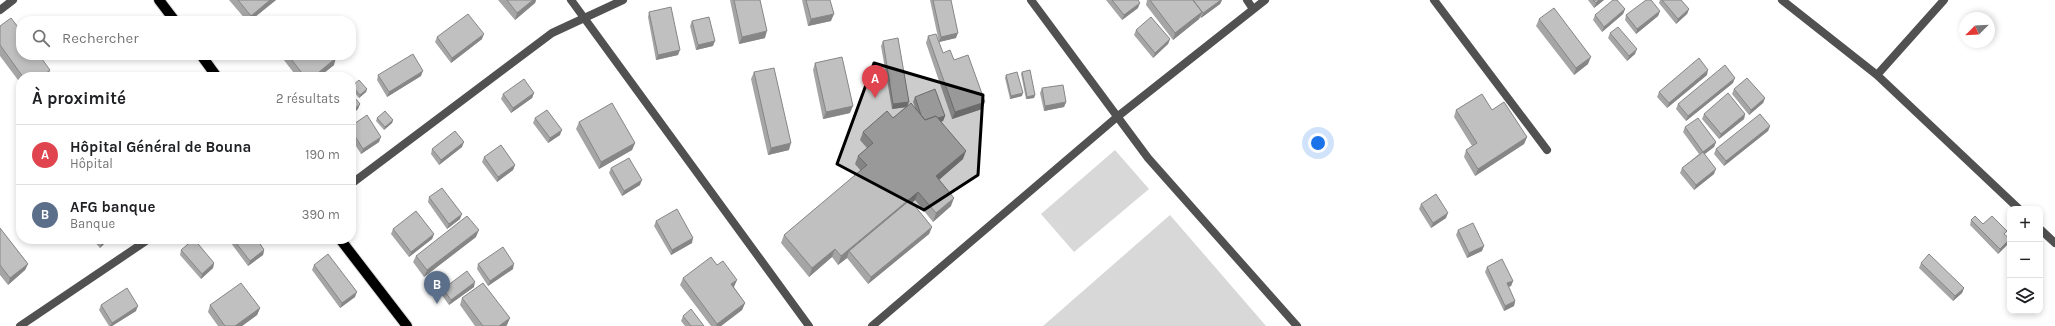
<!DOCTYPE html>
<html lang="fr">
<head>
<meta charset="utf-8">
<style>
	body { margin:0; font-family:Karla,sans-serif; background:#f2f2f2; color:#202124 }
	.controls { position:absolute; right:12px; bottom:12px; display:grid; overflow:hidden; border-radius:8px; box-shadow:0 2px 6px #0003 }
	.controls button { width:36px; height:36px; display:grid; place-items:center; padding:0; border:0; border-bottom:1px solid #e0e0e0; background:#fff; color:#202124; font:20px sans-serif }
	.compass { position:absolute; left:1959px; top:12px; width:36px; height:36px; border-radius:50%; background:#fff; box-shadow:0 2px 6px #0003; rotate:246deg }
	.you { position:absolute; left:1318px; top:143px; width:14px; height:14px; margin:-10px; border:3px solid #fff; border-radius:50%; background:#1a73e8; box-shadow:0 0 0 6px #1a73e833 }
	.badge { display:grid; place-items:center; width:26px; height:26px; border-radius:50%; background:#000; color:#fff; font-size:13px; font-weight:700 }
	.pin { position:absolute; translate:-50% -33px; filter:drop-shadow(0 1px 2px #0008) }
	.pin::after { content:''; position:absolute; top:21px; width:14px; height:12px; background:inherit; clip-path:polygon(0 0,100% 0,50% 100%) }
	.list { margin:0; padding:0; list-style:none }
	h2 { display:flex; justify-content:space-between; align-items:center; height:52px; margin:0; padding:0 16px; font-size:17px }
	h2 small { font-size:13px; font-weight:400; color:#757577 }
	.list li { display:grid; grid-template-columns:26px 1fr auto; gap:12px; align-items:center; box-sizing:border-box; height:60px; padding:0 16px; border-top:1px solid #e0e0e0 }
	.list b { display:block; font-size:15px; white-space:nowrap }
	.list p { margin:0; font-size:13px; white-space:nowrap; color:#757577 }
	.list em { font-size:13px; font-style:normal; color:#757577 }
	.icon { flex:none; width:22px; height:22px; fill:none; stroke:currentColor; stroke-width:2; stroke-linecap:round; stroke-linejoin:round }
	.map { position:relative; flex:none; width:2055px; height:326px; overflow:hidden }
	.search { position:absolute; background:#fff; box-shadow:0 2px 6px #0003; left:16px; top:16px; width:340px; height:44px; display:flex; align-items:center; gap:10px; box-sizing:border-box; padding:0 14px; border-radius:16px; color:#757577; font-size:15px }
	.panel { position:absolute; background:#fff; box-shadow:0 2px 6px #0003; left:16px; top:72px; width:340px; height:172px; border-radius:16px }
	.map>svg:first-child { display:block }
</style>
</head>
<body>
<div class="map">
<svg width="2055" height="326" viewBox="0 0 2055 326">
	<rect width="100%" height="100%" fill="#fff"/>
	<!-- pitch -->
	<path fill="#d8d8d8" d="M1115,150L1149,189L1074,252L1041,214Z
		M1170,215L1266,326H1043Z"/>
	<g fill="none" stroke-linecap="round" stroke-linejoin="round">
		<!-- primary casing -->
		<g stroke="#dbdbdb" stroke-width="12">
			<path id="primary" d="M159,0L175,21
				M201,55L217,77
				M340,239L407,326"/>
		</g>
		<!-- service -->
		<path stroke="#515151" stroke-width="8" d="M1434,0L1547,150"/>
		<!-- minor -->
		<path stroke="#515151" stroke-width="8" d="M571,0L809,326
			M1031,0L1148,158L1297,326
			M1247,0L1253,9
			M1782,0L1877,75L2019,209
			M0,10L13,0
			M1877,75L1944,0
			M351,184L552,33L623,0
			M2040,229L2055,243
			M20,326L149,239
			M872,326L1117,117L1265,0"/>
		<!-- primary -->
		<use href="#primary" stroke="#000" stroke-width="10"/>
	</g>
	<!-- wall -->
	<path fill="#a5a5a5" d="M229,0H276L250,21H247Z
		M498,0H536L535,3L515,20Z
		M730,0H760L765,38L739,44Z
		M802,0H830L831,21L808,26Z
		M930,0H951L956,38L939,42Z
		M1106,0H1138V8L1122,20Z
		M1147,0H1222L1220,4L1201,18L1200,17L1199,19L1173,40L1146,5Z
		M1588,0H1604L1594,8Z
		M1660,0H1681L1689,9L1687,14L1676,24L1659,3Z
		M1625,9L1623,14L1602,32L1593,20L1595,15Z
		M1660,11L1658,16L1636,34L1625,20L1626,15Z
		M649,12L678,55L656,60L648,17Z
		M1539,19L1588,64L1574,75L1536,26Z
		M692,21L713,46L696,50L690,26Z
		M0,26L48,77H21V84L0,56Z
		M1136,30L1170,39L1168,44L1153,58L1134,35Z
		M1610,33L1635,54L1627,61L1608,38Z
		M928,36L943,53L982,109L952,119L926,43Z
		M437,37L482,39L451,63L435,42Z
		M883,41L907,106L915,107L913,102L915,97L945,116L943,121L941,122L963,159L939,180L951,206L933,222L915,200L912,203L932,227L929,234L868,284L847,258L838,265L832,257L809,277L781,243L784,235L861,171L855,164L858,156L867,148L860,140L863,132L893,118L906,107L892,109L881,46Z
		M280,55H334V65L319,77H297Z
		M815,63L850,113L823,119L813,70Z
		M754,72L789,150L768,155L751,79Z
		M1022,72L1035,95L1034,98L1026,99L1021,74Z
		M378,75L421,76L387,97L377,80Z
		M1006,75L1022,96L1010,99L1005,78Z
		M1707,75L1667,108L1657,97L1659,92Z
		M1733,83L1686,121L1676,109L1678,104Z
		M352,86L367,89L366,92L359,98L351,89Z
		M1042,88L1066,102L1064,107L1044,111L1040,93Z
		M1734,89L1765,98L1763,103L1749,115L1732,94Z
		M534,93L532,98L511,113L501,99L503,94Z
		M1456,110H1492L1527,137L1524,144L1475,176L1464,157L1466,150L1472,146L1454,117Z
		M1704,114H1745L1744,119L1719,139L1702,119Z
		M377,118L393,120L392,123L384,130L376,121Z
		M535,118L560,135L548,143L533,123Z
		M579,122L635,143L632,150L599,169L576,129Z
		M351,126L379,142L361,154L351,138Z
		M1770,126L1768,131L1724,166L1714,154L1716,149Z
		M1685,127L1716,142L1714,147L1704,154L1714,174L1694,190L1680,173L1682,168L1699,154L1683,132Z
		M462,147L439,165L431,154L432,149Z
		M484,157L515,165L513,170L497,182L482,162Z
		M611,168L640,185L622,196L609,173Z
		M429,197L460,219L447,229L428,202Z
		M1421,204L1446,218L1431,228L1419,209Z
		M1971,220L1983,224L2005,235L2008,244L1998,254L1970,225Z
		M656,221L692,243L671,255L654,226Z
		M0,228L28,264L25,270L8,285L0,275Z
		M393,229L434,234L432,239L409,257L391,234Z
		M1458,230L1482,251L1467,258L1456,235Z
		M476,237L424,277L413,262L416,256Z
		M92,239H109L100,248Z
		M228,239H257L264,250L263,255L248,266Z
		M181,250L214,263L213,268L201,279L180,255Z
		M1921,263L1964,288L1962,293L1953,301L1919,268Z
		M478,264L513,269L488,286L477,269Z
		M314,265L355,297L340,308L312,270Z
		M1487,267L1513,281L1511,286L1508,287L1515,301L1514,306L1504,311L1485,272Z
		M683,278L734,287L745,303L742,310L721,326H711L680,285Z
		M474,287L449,305L441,294L443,289Z
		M462,298L507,325L506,326H475L460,305Z
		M101,305L136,311L112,326H109L99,310Z
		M210,305L260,308L257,315L242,326H218L208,312Z
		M683,316L704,326H685L681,321Z"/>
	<!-- shaded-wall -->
	<path fill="#868686" d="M270,0H276L250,21H249L251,16Z
		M533,0H536L535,3L515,20L517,13Z
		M1221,0H1222L1220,4L1201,18L1203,13Z
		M1599,0H1604L1594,8L1596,3Z
		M1140,3L1138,8L1122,20L1124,15Z
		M1625,9L1623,14L1602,32L1604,27Z
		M1689,9L1687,14L1676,24L1678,19Z
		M1660,11L1658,16L1636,34L1637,29Z
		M1202,12L1199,19L1173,40L1175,33Z
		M834,14L831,21L808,26L811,19Z
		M767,31L765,38L739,44L742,37Z
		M958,33L956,38L939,42L941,37Z
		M484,34L482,39L451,63L452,58Z
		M1170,39L1168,44L1153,58L1155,53Z
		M715,41L713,46L696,50L698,45Z
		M1637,49L1635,54L1627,61L1629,56Z
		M680,50L678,55L656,60L658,55Z
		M1591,57L1588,64L1574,75L1576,68Z
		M336,58L334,65L319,77H313Z
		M50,70L48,77H41Z
		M1708,70L1707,75L1667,108L1669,103Z
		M423,71L421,76L387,97L389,92Z
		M1735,78L1733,83L1686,121L1688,116Z
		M367,89L366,92L359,98L360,95Z
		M534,93L532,98L511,113L513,108Z
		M1023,93L1022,96L1010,99L1011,96Z
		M1035,95L1034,98L1026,99L1027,97Z
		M1765,98L1763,103L1749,115L1751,110Z
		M909,102L907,107L892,109L893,104Z
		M985,102L982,109L952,119L955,112Z
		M1066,102L1064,107L1044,111L1045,106Z
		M360,104L358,109L351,116V112Z
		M853,106L850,113L823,119L826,112Z
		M1745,114L1744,119L1719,139L1721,134Z
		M945,116L943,121L922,128L924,123Z
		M393,120L392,123L384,130L385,127Z
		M1770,126L1768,131L1724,166L1726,161Z
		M562,130L560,135L548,143L550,138Z
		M381,137L379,142L361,154L363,149Z
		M1527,137L1524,144L1475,176L1478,169Z
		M464,142L462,147L439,165L441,160Z
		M1716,142L1714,147L1701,157L1703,152Z
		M635,143L632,150L599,169L601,162Z
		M791,143L789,150L768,155L771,148Z
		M966,151L963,159L933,185L936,176Z
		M515,165L513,170L497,182L498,177Z
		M1716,169L1714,174L1694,190L1696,185Z
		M642,180L640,185L622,196L624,191Z
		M918,192L915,200L852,254L849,251L847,258L838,265L841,256Z
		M954,198L951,206L933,222L936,213Z
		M1448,213L1446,218L1431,228L1433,223Z
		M462,214L460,219L447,229L449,224Z
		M932,227L929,234L868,284L871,277Z
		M479,230L476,237L424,277L427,270Z
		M434,234L432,239L409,257L411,252Z
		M693,238L692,243L671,255L672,250Z
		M104,239H109L100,248L102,241Z
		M2010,239L2008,244L1998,254L2000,249Z
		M1484,246L1482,251L1467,258L1469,253Z
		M835,249L832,257L809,277L812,268Z
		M264,250L263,255L248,266L250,261Z
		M214,263L213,268L201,279L202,274Z
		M28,264L25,270L8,285L10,278Z
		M514,264L513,269L488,286L490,281Z
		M737,280L734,287L729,291L731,284Z
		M1513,281L1511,286L1505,288L1507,283Z
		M475,282L474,287L449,305L451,300Z
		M1964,288L1962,293L1953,301L1955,296Z
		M357,292L355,297L340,308L342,303Z
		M1515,301L1514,306L1504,311L1505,306Z
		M745,303L742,310L721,326H716L717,324Z
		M138,306L136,311L112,326H110L112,323Z
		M260,308L257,315L242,326H235Z
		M510,318L507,325L506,326H499Z"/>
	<!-- building -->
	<path fill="#c0c0c0" stroke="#868686" d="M238,0H270L251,16Z
		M507,0H533L517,13Z
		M734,0H760L767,31L742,37Z
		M806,0H830L834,14L811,19Z
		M933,0H951L958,33L941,37Z
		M1112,0H1138L1140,3L1124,15Z
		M1150,0H1193L1202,12L1175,33Z
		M1193,0H1221L1203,13Z
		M1593,0H1599L1596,3Z
		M1613,0H1617L1625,9L1604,27L1595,15Z
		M1646,0H1651L1660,11L1637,29L1626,15Z
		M1662,0H1681L1689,9L1678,19Z
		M671,7L680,50L658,55L649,12Z
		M1554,8L1591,57L1576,68L1539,19Z
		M468,14L484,34L452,58L437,37Z
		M709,17L715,41L698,45L692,21Z
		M1151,17L1170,39L1155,53L1136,30Z
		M11,18L21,31V55H39L50,70L41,77H23L0,45V26Z
		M1618,27L1637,49L1629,56L1610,33Z
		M936,34L943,53L950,50L954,60L968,55L985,102L955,112L928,36Z
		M898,38L909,102L893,104L883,41Z
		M413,54L423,71L389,92L378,75Z
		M288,55H334L336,58L313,77H305Z
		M842,57L853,106L826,112L815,63Z
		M1699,58L1708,70L1669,103L1659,92Z
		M1725,65L1735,78L1688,116L1678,104Z
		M774,68L791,143L771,148L754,72Z
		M1030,70L1035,95L1027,97L1022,72Z
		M1017,72L1023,93L1011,96L1006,75Z
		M173,74L175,77H169Z
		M1747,78L1765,98L1751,110L1734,89Z
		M524,79L534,93L513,108L503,94Z
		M359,80L367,89L360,95L352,86Z
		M1063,85L1066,102L1045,106L1042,88Z
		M935,89L945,116L938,118L936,116L925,120L921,115L915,97Z
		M351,93L360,104L351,112Z
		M1728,93L1745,114L1721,134L1704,114Z
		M1482,94L1492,110L1504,102L1527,137L1478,169L1466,150L1477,143L1456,110Z
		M612,103L635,143L601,162L579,122Z
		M911,103L925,120L936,116L966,151L936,176L954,198L936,213L918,192L841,256L835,249L812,268L784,235L867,165L858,156L873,143L863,132L887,111L893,118Z
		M547,110L562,130L550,138L535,118Z
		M385,111L393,120L385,127L377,118Z
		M1760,114L1770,126L1726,161L1716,149Z
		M367,115L381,137L363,149L351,130V126Z
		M1698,118L1716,142L1703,152L1685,127Z
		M455,131L464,142L441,160L432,149Z
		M501,145L515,165L498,177L484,157Z
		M1703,152L1716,169L1696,185L1682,168Z
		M629,158L642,180L624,191L611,168Z
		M442,188L462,214L449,224L429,197Z
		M1436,194L1448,213L1433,223L1421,204Z
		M910,200L932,227L871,277L849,251Z
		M677,209L693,238L672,250L656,221Z
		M416,211L434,234L411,252L393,229Z
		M467,216L479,230L427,270L416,256Z
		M1975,216L1983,224L1992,216L2007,231L2004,234L2010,239L2000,249L1971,220Z
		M1473,223L1484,246L1469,253L1458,230Z
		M0,228L28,264L10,278L0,265Z
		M194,239L214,263L202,274L181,250Z
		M233,239H257L264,250L250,261Z
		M503,247L514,264L490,281L478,264Z
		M328,254L357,292L342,303L314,265Z
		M1929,254L1964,288L1955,296L1921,263Z
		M711,257L717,265L723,261L737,280L731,284L745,303L717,324L683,278Z
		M1502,259L1513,281L1507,283L1515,301L1505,306L1487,267Z
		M467,271L475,282L451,300L443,289Z
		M241,283L260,308L235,326H225L210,305Z
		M483,283L510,318L499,326H483L462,298Z
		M127,288L138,306L112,323L101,305Z
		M691,309L704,326H691L683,316Z"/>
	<!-- marked area -->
	<path fill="#000" fill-opacity="0.2" stroke="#000" stroke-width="3" stroke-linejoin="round" d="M874,63L983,95L978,175L924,210L837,164Z"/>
</svg>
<div class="controls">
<button>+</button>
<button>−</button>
<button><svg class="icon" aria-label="layers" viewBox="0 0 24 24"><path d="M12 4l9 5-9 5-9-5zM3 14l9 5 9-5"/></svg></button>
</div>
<svg class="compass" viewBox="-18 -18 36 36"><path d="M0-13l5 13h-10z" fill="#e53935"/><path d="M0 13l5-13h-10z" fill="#757577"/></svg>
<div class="you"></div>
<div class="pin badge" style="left:875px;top:98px;background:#e0444e">A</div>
<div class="pin badge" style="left:437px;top:304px;background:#5c6f8a">B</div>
<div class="search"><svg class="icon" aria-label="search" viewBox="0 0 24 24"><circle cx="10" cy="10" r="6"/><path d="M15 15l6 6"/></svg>Rechercher</div>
<section class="panel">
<h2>À proximité<small>2 résultats</small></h2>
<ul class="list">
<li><span class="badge" style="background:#e0444e">A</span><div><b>Hôpital Général de Bouna</b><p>Hôpital</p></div><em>190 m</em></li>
<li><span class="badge" style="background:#5c6f8a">B</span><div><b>AFG banque</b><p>Banque</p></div><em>390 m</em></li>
</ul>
</section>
</div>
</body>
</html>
